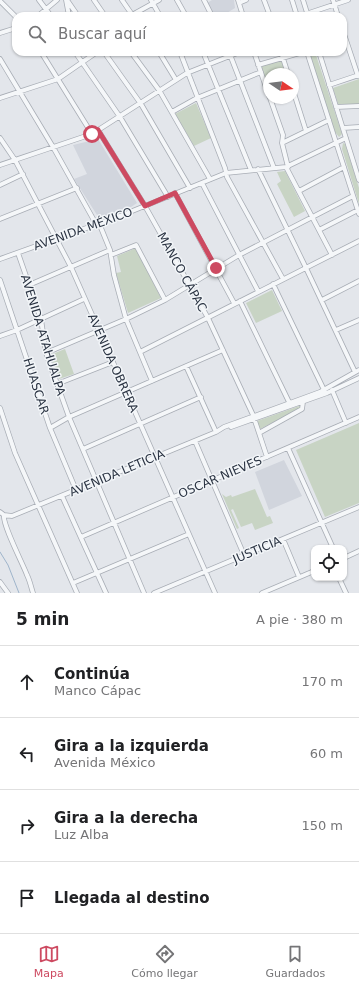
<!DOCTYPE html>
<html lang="es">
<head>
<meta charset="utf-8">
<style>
	body { margin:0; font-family:"DejaVu Sans",sans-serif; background:#f6f6f6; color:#202124 }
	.controls { position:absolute; right:12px; bottom:12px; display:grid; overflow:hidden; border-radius:8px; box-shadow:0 1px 3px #0004 }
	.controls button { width:36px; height:36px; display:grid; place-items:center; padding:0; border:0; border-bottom:1px solid #e0e0e0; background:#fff; color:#202124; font:20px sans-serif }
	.compass { position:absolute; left:263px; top:68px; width:36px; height:36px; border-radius:50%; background:#fff; box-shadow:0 1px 3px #0004; rotate:103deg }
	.stop { position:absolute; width:12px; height:12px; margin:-9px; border:3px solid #cd4a61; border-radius:50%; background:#fff }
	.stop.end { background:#cd4a61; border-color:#fff; box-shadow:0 1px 4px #0008 }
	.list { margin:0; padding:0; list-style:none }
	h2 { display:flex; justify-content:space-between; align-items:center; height:52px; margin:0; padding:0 16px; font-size:17px }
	h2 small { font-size:13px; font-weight:400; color:#757577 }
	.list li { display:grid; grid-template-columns:26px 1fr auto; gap:12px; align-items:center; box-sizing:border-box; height:72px; padding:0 16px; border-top:1px solid #e0e0e0 }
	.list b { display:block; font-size:15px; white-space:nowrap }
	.list p { margin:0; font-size:13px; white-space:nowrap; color:#757577 }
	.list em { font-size:13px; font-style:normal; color:#757577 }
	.icon { flex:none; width:22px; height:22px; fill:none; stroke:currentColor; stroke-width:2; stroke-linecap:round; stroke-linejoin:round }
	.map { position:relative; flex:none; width:359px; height:593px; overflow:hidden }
	.search { position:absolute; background:#fff; box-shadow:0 1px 3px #0004; left:12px; right:12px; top:12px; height:44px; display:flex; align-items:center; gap:10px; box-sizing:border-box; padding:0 14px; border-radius:12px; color:#757577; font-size:15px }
	.sheet { height:340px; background:#fff }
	nav { display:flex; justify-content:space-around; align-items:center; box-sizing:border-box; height:56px; border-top:1px solid #e0e0e0; background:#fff; font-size:11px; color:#757577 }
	nav a { display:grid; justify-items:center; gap:2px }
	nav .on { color:#cd4a61 }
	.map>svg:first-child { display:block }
</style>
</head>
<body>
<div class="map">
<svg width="359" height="593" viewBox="0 0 359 593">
	<rect width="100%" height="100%" fill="#e3e6eb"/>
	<!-- built -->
	<path fill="#d1d5dd" d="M212,0H234L235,8L222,16H215L207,3Z
		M98,139L137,203L125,211L99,218L74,179L87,174L73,145Z
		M284,460L302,496L269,510L255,472Z"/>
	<!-- green -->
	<path fill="#c8d4c4" d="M315,52L342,134L339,137L335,132L310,55L311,53Z
		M282,60L287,74H269V89L261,66Z
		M359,79V105L339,107L333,88Z
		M196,103L211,138L194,146L175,114Z
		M343,143L345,144L359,188V204L342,149Z
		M285,171L305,211L294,217L277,184L281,181L277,172Z
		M136,248L161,298L128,313L116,273L121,272L117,256Z
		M272,290L282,311L256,323L246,303Z
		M65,349L74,374L59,379L50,355Z
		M302,405V408L260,429L257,421Z
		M359,423V503L325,517L296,450Z
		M255,489L267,517L270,516L273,523L255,530L252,523L241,527L233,509L231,510L239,528L237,529L222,494L226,497L231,495L232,497Z"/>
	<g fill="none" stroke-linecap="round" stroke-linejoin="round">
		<!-- stream -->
		<path stroke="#9eb4ca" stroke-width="1" d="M0,552L8,565L19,593"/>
		<!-- minor casing -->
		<g stroke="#a8adb5" stroke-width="5.5">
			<path id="minor" d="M39,0L51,16
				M66,0L69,16
				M67,0L78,16
				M94,0L105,16
				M122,0L133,16
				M151,0L160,16
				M177,0L186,16
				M204,0L212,16
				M238,0L243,16
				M264,0L270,16
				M292,0L297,16
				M303,0L308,16
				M333,0L338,16
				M0,1L16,17
				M239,3L246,0
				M132,15L159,0
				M38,16L57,0
				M300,16L348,0
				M343,31L358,76
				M0,33L16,28
				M41,52L92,134
				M75,52L120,117L168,197
				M104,52L141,104L190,188
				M131,52L159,90L210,179
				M159,52L176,80
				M180,52L225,168L227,177L283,279
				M203,52L251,170
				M229,52L274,168
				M254,52L269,96
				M281,52L288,74
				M307,52L359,214
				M319,52L359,180
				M0,59L53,147L96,224
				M258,65L303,52
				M329,85L359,75
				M293,90L306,131
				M0,98L58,79L97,52
				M270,98L283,135L282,143L288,167
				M336,107L359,106
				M172,112L197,98L261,72
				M343,128L359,127
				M98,130L145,206L208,318L253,415L267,457
				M0,138L15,160L71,267L215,593
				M282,143L329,120
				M0,165L92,134L187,73L240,52
				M286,167L332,255
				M258,169L306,268L355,372
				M202,183L258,291
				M0,185L23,174
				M299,191L344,167
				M175,193L234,303
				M0,219L77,188
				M99,223L110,250L114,275L126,319L152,381
				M319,230L358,210
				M18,253L41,319L46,353L69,417L144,593
				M111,255L136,245L165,300
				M0,259L120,216L226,173L286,167L346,138
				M0,280L50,428L76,490
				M273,284L325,392
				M29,285L110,250
				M322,300L359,281
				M240,301L289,402
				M336,330L359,320
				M0,336L17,330L84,299
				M140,352L359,241
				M46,353L126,319L165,300L239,255L353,196
				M186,366L216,432
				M57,384L113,362
				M332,390L346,423
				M0,408L15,453L77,593
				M231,427L327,393L359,378
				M50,428L69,417L223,350
				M259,433L302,409L303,402
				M195,441L244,555
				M288,448L333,548
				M83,449L201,397
				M62,496L106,593
				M0,512L4,515L12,516L216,432L224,427L320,392L359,370
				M4,515C2,524 23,564 27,575C30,581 31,587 33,593
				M81,537L359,417
				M283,539L299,577
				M344,558L359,551
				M339,578L346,593
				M0,582L8,593
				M73,583L189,534
				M154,593L359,507
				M262,593L314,571"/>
		</g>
		<!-- minor -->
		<use href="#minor" stroke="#f5f7f9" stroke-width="4"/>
	</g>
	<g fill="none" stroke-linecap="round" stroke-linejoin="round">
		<!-- route -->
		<path stroke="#cd4a61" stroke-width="5" d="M92,134L98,130L145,206L175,193L216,268"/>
	</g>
	<g text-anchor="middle" stroke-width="3" stroke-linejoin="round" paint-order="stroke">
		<!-- street labels -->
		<g font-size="12" fill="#2b3443" stroke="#f2f5f8">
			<text transform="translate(83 229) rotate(-20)" y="4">AVENIDA MÉXICO</text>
			<text transform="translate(182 272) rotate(61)" y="4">MANCO CÁPAC</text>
			<text transform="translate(43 335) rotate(73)" y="4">AVENIDA ATAHUALPA</text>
			<text transform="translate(113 363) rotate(66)" y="4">AVENIDA OBRERA</text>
			<text transform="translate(36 386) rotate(72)" y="4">HUASCAR</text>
			<text transform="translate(117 473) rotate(-23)" y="4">AVENIDA LETICIA</text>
			<text transform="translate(220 477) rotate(-23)" y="4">OSCAR NIEVES</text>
			<text transform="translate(257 550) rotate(-23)" y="4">JUSTICIA</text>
		</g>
	</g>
</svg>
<div class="controls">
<button><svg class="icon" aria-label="locate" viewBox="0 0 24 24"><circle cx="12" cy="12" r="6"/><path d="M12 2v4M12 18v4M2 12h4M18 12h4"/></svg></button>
</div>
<svg class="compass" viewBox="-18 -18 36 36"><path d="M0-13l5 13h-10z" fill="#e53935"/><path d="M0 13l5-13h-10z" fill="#757577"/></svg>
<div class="stop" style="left:92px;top:134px"></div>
<div class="stop end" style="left:216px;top:268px"></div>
<div class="search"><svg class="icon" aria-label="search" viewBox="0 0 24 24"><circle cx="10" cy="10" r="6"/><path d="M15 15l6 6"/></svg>Buscar aquí</div>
</div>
<section class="sheet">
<h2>5 min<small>A pie · 380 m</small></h2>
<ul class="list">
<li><svg class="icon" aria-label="ahead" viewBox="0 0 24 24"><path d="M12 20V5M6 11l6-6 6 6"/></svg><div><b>Continúa</b><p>Manco Cápac</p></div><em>170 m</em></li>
<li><svg class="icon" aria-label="left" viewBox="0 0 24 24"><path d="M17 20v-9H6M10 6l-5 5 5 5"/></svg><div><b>Gira a la izquierda</b><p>Avenida México</p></div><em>60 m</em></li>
<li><svg class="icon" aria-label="right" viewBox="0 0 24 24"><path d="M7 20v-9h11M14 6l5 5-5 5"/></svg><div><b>Gira a la derecha</b><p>Luz Alba</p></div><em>150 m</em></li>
<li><svg class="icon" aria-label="arrive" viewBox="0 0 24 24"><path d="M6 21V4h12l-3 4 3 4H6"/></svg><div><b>Llegada al destino</b></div></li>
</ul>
</section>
<nav>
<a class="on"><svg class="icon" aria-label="map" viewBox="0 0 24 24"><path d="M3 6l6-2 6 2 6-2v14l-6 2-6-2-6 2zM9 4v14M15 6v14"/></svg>Mapa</a>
<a><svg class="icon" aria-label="directions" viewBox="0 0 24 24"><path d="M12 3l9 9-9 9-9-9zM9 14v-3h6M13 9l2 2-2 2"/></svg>Cómo llegar</a>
<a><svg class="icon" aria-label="saved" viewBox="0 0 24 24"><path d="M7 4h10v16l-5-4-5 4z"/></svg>Guardados</a>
</nav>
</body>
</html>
